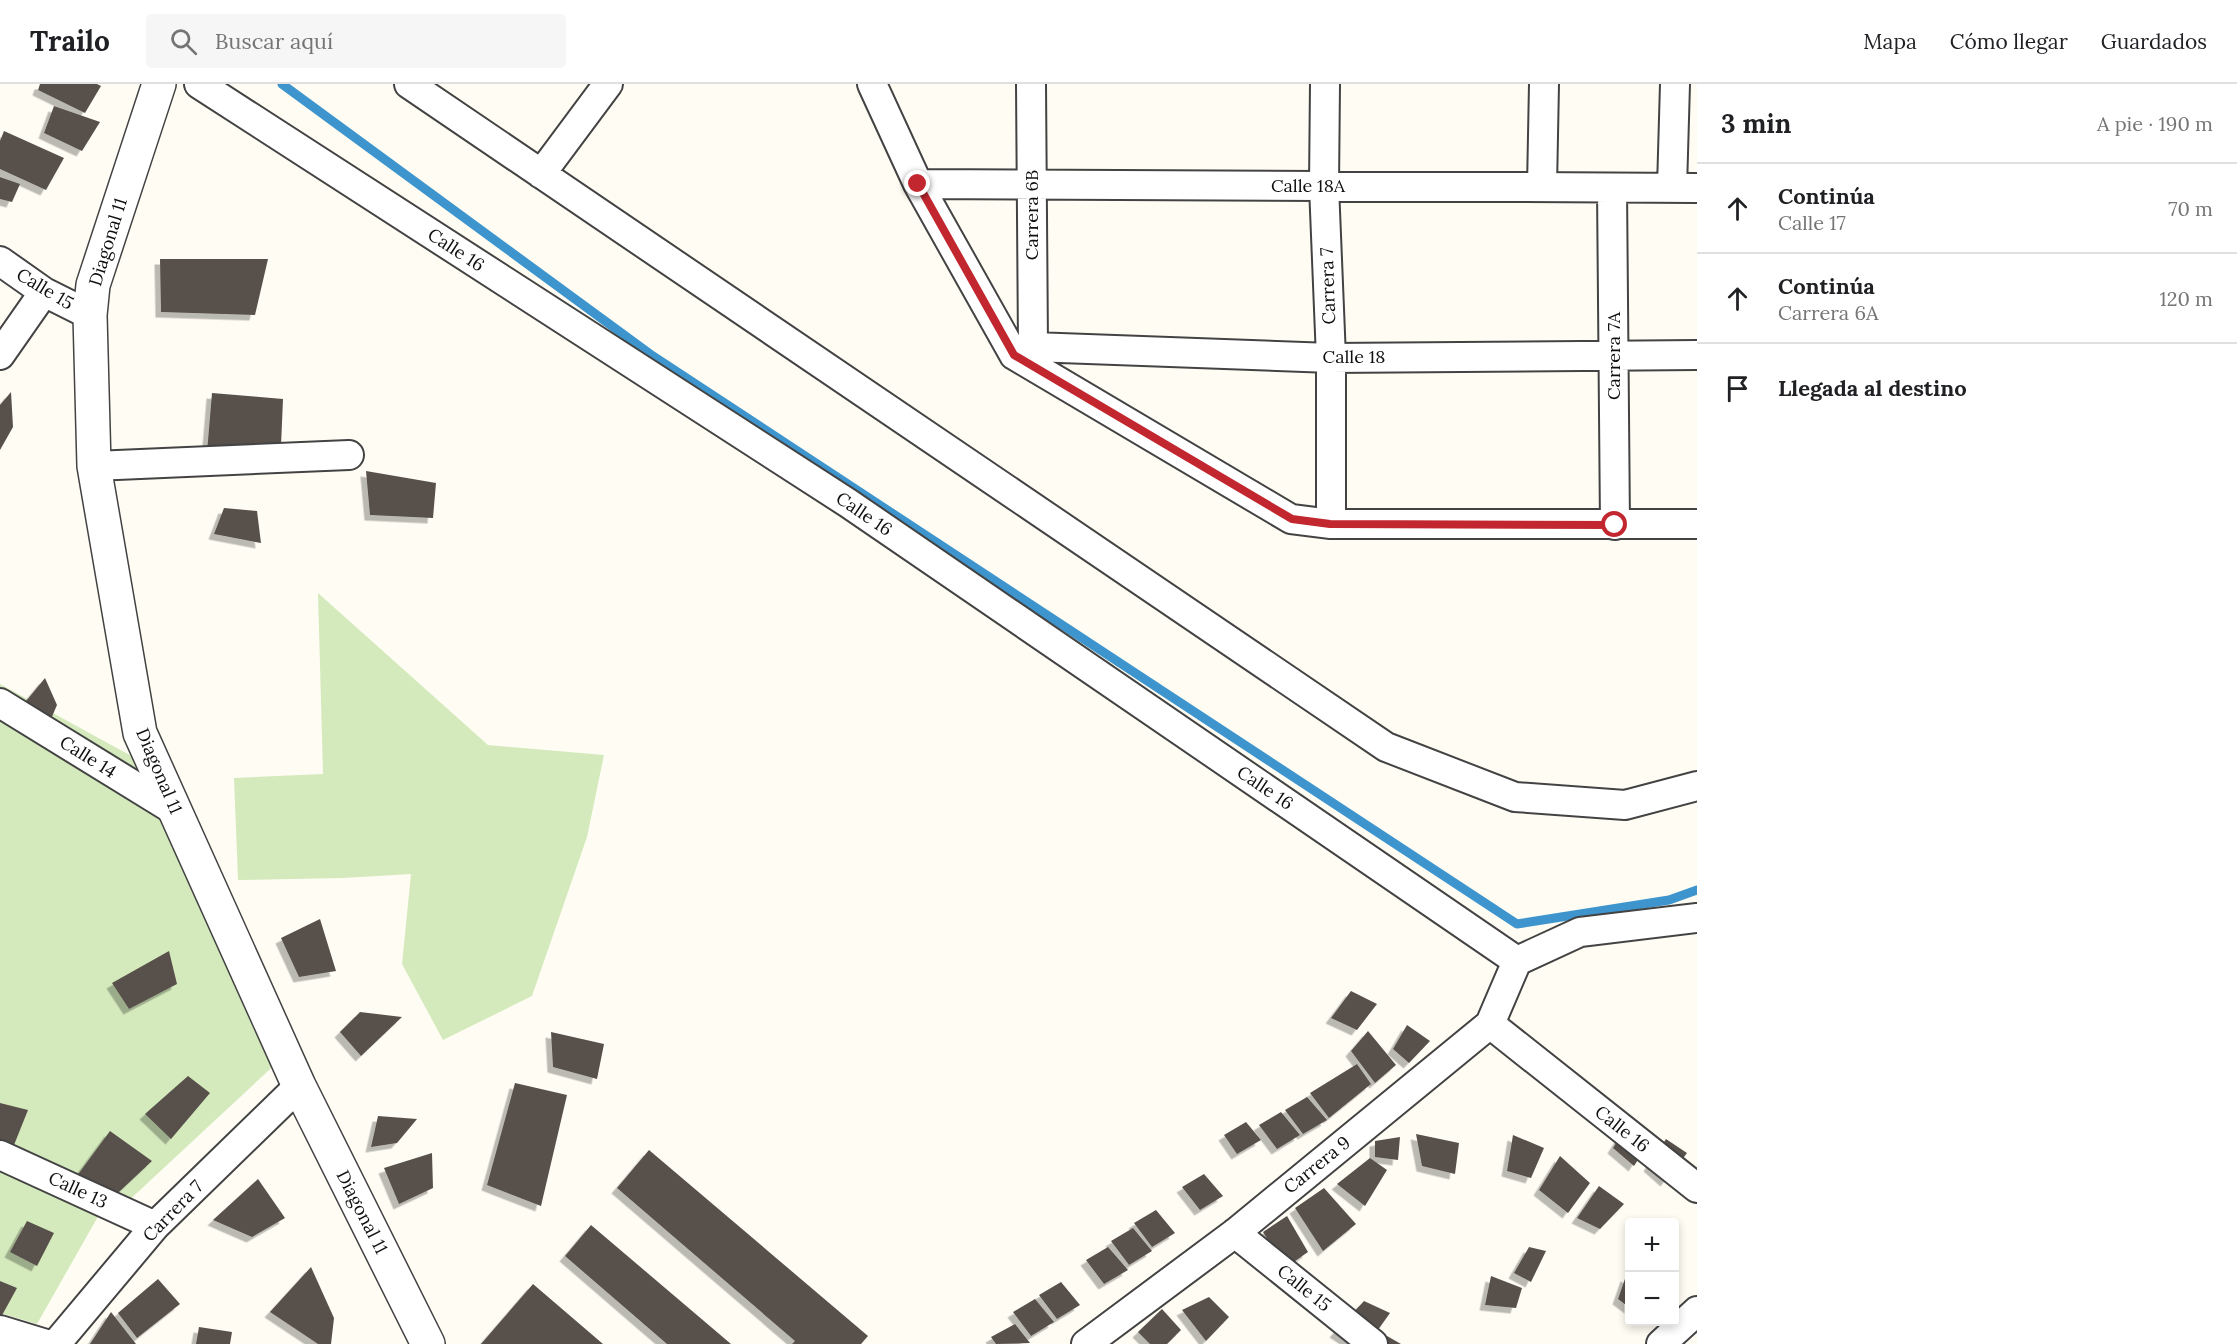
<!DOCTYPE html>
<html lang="es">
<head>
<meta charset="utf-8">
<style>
	body { margin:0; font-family:Lora,serif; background:#f6f6f6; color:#202124 }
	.controls { position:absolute; right:18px; bottom:18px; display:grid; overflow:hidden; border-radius:6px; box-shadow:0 3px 9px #0003 }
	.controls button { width:54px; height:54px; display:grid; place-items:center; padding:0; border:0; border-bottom:2px solid #e0e0e0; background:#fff; color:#202124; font:30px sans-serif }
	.stop { position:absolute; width:18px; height:18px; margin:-14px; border:4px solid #c2272f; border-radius:50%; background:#fff }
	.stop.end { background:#c2272f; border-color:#fff; box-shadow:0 2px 6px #0008 }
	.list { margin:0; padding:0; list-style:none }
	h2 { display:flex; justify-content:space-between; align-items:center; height:78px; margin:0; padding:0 24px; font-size:26px }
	h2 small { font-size:20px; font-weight:400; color:#757577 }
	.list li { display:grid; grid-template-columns:39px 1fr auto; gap:18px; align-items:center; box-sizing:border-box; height:90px; padding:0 24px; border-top:2px solid #e0e0e0 }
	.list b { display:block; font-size:22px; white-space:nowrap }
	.list p { margin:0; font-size:20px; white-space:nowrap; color:#757577 }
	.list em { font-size:20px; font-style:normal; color:#757577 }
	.icon { flex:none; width:33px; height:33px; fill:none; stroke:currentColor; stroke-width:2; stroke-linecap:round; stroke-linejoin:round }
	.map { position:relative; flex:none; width:1697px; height:1260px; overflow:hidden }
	header { display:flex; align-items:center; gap:36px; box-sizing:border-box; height:84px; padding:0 30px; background:#fff; border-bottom:2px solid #e0e0e0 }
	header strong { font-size:28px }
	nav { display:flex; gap:33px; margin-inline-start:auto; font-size:21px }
	.search { width:420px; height:54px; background:#f6f6f6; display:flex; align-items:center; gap:15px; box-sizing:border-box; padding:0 21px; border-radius:6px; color:#757577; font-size:22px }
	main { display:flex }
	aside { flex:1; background:#fff }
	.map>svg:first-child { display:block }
</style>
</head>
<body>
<header>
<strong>Trailo</strong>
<div class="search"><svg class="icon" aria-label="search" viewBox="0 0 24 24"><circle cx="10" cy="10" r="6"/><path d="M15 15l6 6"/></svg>Buscar aquí</div>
<nav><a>Mapa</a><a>Cómo llegar</a><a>Guardados</a></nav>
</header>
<main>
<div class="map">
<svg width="1697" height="1260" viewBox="0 0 1697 1260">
	<defs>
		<filter id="shadow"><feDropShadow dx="-5.5" dy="5.5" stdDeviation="0" flood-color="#0004"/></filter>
	</defs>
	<rect width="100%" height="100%" fill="#fffdf3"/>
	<!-- green -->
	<path fill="#d4eabc" d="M318,509L488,661L604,671L587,753L532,912L443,956L402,880L411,790L343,794L238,796L234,694L323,690Z
		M0,600L177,697L283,973L124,1121L0,1057Z
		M0,1066L104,1122L37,1240L0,1229Z"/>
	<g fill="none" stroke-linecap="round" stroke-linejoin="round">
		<!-- stream -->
		<path stroke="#3e95ce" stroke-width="9" d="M282,0L650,270L1517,840L1669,816L1697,806"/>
	</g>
	<!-- building -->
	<path fill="#59514c" filter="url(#shadow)" d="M40,0H97L101,2L85,29L38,6Z
		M54,22L100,38L82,67L44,49Z
		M4,47L64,74L46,106L0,85V57Z
		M0,93L20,100L12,118L0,115Z
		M160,175H268L255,231L161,228Z
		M11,308L13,343L0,366V321Z
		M212,309L283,315L281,362L206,380Z
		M366,387L436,399L433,434L370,431Z
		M224,424L257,427L261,459L214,450Z
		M45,594L57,621L45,649L13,633Z
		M320,835L336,887L299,893L281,854Z
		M169,867L177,900L129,925L112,899Z
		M1351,907L1377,920L1357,946L1331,934Z
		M360,928L402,933L361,972L340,948Z
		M1407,941L1430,957L1409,979L1393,965Z
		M1368,947L1396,981L1375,999L1351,967Z
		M551,948L604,960L597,995L553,983Z
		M1357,980L1371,1000L1329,1034L1310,1009Z
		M188,992L210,1009L171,1055L145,1030Z
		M515,999L567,1011L541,1122L487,1101Z
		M1307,1013L1327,1036L1303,1050L1285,1026Z
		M0,1019L28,1026L8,1076L0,1069Z
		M1281,1028L1300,1051L1277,1065L1259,1041Z
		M378,1032L417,1035L397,1059L371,1063Z
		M1246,1038L1261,1056L1237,1070L1224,1051Z
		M1626,1043L1653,1053L1634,1082L1613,1064Z
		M110,1047L152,1077L104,1122L68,1104Z
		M1416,1050L1459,1059L1455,1090L1422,1082Z
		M1513,1051L1544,1064L1531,1094L1507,1087Z
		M1400,1053L1398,1076L1375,1073V1057Z
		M1666,1055L1687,1069L1666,1097L1649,1082Z
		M649,1066L868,1252L861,1260H792L795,1257L617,1104Z
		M432,1069L433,1104L399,1120L384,1084Z
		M1560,1072L1590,1099L1568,1129L1539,1106Z
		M1370,1074L1387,1086L1365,1122L1337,1100Z
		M1204,1090L1223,1112L1200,1126L1182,1103Z
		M258,1095L285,1134L252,1153L213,1136Z
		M1599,1102L1624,1120L1600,1145L1577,1134Z
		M1324,1104L1356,1140L1323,1167L1295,1124Z
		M1156,1126L1175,1149L1152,1163L1134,1139Z
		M1287,1132L1308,1168L1285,1184L1263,1148Z
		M27,1137L54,1149L37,1182L10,1168Z
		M591,1141L731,1260H667L565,1172Z
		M1133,1144L1152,1167L1129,1181L1111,1157Z
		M1108,1163L1128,1186L1104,1200L1086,1176Z
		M1529,1163L1546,1167L1531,1198L1514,1189Z
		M311,1183L334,1234L331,1260H318L270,1228Z
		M1491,1192L1522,1204L1516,1224L1485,1221Z
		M1626,1192L1630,1194V1224L1618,1215Z
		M158,1195L180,1220L137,1254L118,1229Z
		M0,1197L17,1204L0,1235Z
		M1061,1198L1080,1221L1057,1235L1039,1211Z
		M533,1200L603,1260H481Z
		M1209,1213L1229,1233L1206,1257L1182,1226Z
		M1035,1215L1054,1238L1031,1252L1013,1228Z
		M1364,1217L1390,1229L1368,1260H1353L1335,1248Z
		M1162,1225L1181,1246L1167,1260H1150L1138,1248Z
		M111,1228L136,1260H90Z
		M1015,1240L1030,1259L996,1260L991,1253Z
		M199,1243L232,1248L230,1260H196Z
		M1387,1252L1401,1260H1381Z"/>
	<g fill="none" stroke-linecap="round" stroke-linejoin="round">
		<!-- minor casing -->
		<g stroke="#434343" stroke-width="32">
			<path id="minor" d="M199,0L848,419L1517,877
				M409,0L1386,663L1515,713L1625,721L1697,702
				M872,0L918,100L1014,271L1291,435L1331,440H1697
				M1031,0L1033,263
				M1325,0L1324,102L1331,274V440
				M541,90L608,0
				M918,100L1697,104
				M1542,103L1544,0
				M1612,104L1615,441
				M1672,104L1675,0
				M0,177L44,208L90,231
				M0,271L44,208
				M1014,271L1033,263L1331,274L1697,271
				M94,382L349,371
				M0,619L177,728
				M1517,877L1580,848L1697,834
				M1490,940L1697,1104
				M0,1071L155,1142
				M1235,1149L1373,1260
				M0,1246L46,1260
				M56,1260L155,1142L299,1002
				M1086,1260L1235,1149L1490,940L1517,877
				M1661,1260L1697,1227"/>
		</g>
		<!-- tertiary casing -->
		<g stroke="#434343" stroke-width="36">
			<path id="tertiary" d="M159,0L93,201L90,231L94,382L140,649L299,1002L428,1260"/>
		</g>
		<!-- minor -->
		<use href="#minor" stroke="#fff" stroke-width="28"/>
		<!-- tertiary -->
		<use href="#tertiary" stroke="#fff" stroke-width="33"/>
	</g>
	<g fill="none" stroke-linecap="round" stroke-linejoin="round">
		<!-- route -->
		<path stroke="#c2272f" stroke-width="8" d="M918,100L1014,271L1292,435L1330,440L1615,441"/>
	</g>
	<g text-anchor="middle" stroke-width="6" stroke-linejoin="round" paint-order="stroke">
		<!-- street labels -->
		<g font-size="18" fill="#101010" stroke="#fff">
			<text x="1308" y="108">Calle 18A</text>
			<text transform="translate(1032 131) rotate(-90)" y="6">Carrera 6B</text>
			<text transform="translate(108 158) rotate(-73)" y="6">Diagonal 11</text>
			<text transform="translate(456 166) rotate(33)" y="6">Calle 16</text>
			<text transform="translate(1328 202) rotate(-92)" y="6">Carrera 7</text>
			<text transform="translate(45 205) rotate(31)" y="6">Calle 15</text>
			<text transform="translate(1614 272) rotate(-90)" y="6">Carrera 7A</text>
			<text x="1354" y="279">Calle 18</text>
			<text transform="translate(864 430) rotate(34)" y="6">Calle 16</text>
			<text transform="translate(88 673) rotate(32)" y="6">Calle 14</text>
			<text transform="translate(159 687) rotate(67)" y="6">Diagonal 11</text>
			<text transform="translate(1265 704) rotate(34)" y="6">Calle 16</text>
			<text transform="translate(1622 1045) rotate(38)" y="6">Calle 16</text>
			<text transform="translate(1317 1081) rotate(-39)" y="6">Carrera 9</text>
			<text transform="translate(78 1106) rotate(25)" y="6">Calle 13</text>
			<text transform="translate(173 1127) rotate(-46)" y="6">Carrera 7</text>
			<text transform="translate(362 1128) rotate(63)" y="6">Diagonal 11</text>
			<text transform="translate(1304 1204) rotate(39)" y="6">Calle 15</text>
		</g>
	</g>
</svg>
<div class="controls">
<button>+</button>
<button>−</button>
</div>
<div class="stop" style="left:1615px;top:441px"></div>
<div class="stop end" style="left:918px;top:100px"></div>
</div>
<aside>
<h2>3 min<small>A pie · 190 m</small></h2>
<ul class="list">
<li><svg class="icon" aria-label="ahead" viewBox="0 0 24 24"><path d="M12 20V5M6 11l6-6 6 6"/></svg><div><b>Continúa</b><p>Calle 17</p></div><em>70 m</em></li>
<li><svg class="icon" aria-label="ahead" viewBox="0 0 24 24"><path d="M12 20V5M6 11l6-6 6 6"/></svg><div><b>Continúa</b><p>Carrera 6A</p></div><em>120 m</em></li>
<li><svg class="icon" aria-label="arrive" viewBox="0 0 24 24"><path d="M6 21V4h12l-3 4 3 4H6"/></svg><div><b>Llegada al destino</b></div></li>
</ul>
</aside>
</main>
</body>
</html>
